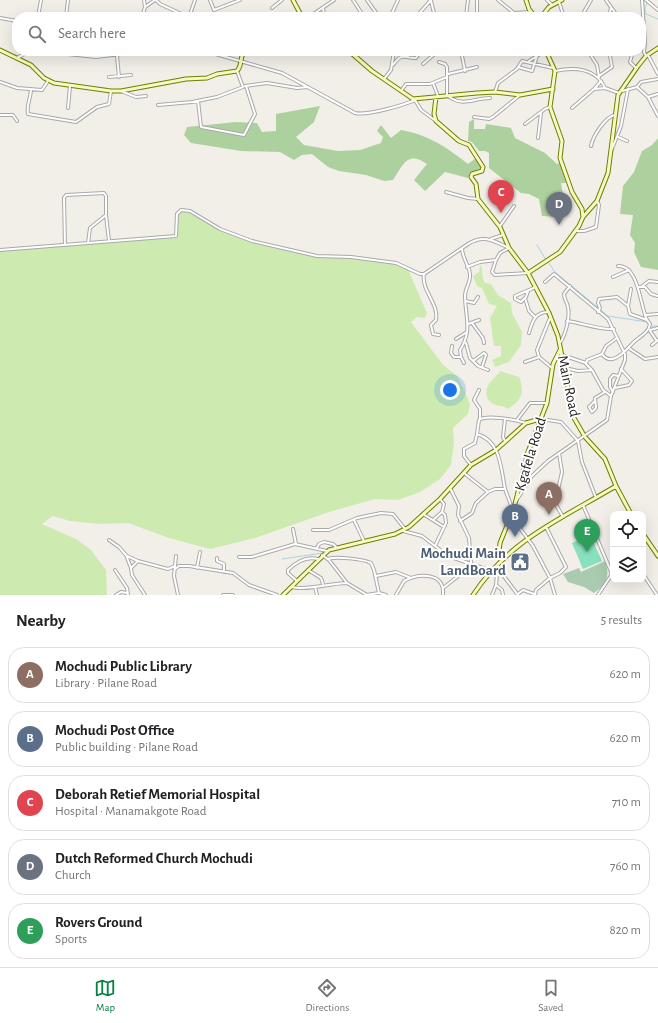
<!DOCTYPE html>
<html lang="en">
<head>
<meta charset="utf-8">
<style>
	body { margin:0; font-family:"Alegreya Sans",sans-serif; background:#f6f6f6; color:#202124 }
	.controls { position:absolute; right:12px; bottom:12px; display:grid; overflow:hidden; border-radius:8px; box-shadow:0 4px 16px #0002 }
	.controls button { width:36px; height:36px; display:grid; place-items:center; padding:0; border:0; border-bottom:1px solid #e0e0e0; background:#fff; color:#202124; font:20px sans-serif }
	.you { position:absolute; left:450px; top:390px; width:14px; height:14px; margin:-10px; border:3px solid #fff; border-radius:50%; background:#1a73e8; box-shadow:0 0 0 6px #1a73e833 }
	.badge { display:grid; place-items:center; width:26px; height:26px; border-radius:50%; background:#0b8043; color:#fff; font-size:13px; font-weight:700 }
	.pin { position:absolute; translate:-50% -33px; filter:drop-shadow(0 1px 2px #0008) }
	.pin::after { content:''; position:absolute; top:21px; width:14px; height:12px; background:inherit; clip-path:polygon(0 0,100% 0,50% 100%) }
	.list { margin:0; padding:0; list-style:none }
	h2 { display:flex; justify-content:space-between; align-items:center; height:52px; margin:0; padding:0 16px; font-size:17px }
	h2 small { font-size:13px; font-weight:400; color:#757577 }
	.list li { display:grid; grid-template-columns:26px 1fr auto; gap:12px; align-items:center; box-sizing:border-box; height:56px; margin:0 8px 8px; padding:0 8px; border:1px solid #e0e0e0; border-radius:16px }
	.list b { display:block; font-size:15px; white-space:nowrap }
	.list p { margin:0; font-size:13px; white-space:nowrap; color:#757577 }
	.list em { font-size:13px; font-style:normal; color:#757577 }
	.icon { flex:none; width:22px; height:22px; fill:none; stroke:currentColor; stroke-width:2; stroke-linecap:round; stroke-linejoin:round }
	.map { position:relative; flex:none; width:658px; height:595px; overflow:hidden }
	.search { position:absolute; background:#fff; box-shadow:0 4px 16px #0002; left:12px; right:12px; top:12px; height:44px; display:flex; align-items:center; gap:10px; box-sizing:border-box; padding:0 14px; border-radius:16px; color:#757577; font-size:15px }
	.sheet { height:372px; background:#fff }
	nav { display:flex; justify-content:space-around; align-items:center; box-sizing:border-box; height:56px; border-top:1px solid #e0e0e0; background:#fff; font-size:11px; color:#757577 }
	nav a { display:grid; justify-items:center; gap:2px }
	nav .on { color:#0b8043 }
	.map>svg:first-child { display:block }
</style>
</head>
<body>
<div class="map">
<svg width="658" height="595" viewBox="0 0 658 595">
	<rect width="100%" height="100%" fill="#f2efe9"/>
	<!-- grass -->
	<path fill="#cdebb0" d="M181,210L190,211L218,228L252,241L317,256L351,257L396,263L407,267L427,313L425,318L417,317L411,322L443,365L457,376L464,390L470,404L468,414L453,428L454,443L451,465L440,479L420,492L398,500L375,499L329,512L255,538L210,549L169,538L128,523L100,524L70,521L53,516L42,524L76,539L91,550L106,570L107,595H0V250L176,236L177,214Z
		M480,264C484,270 481,277 485,283L491,284L498,295L511,303L512,313L522,332L521,345L509,362L495,367L492,360L501,356V346H494L490,318L497,306L489,304L482,288L477,286L473,276L479,272Z
		M500,371L519,377C525,391 522,402 507,409L503,406C492,407 482,398 488,386C490,381 497,376 500,371Z"/>
	<!-- forest -->
	<path fill="#add19e" d="M320,106L314,122L296,137L304,145L338,151L360,150L381,143L383,137L377,131L381,125L391,138L401,130C429,135 446,147 468,164L476,158L481,166L480,169L470,172L468,178L445,172L425,191L414,180L427,164C407,150 403,165 393,180L384,181L366,175L339,171L328,167L312,154L302,155L294,160L280,152L241,151L191,143L184,135L187,127L236,122L257,123L262,132L276,131V114Z
		M474,119V129H485L486,124L511,128L515,138L545,153L557,164L560,163L566,183H561L563,194L559,203L561,212L558,217L542,216L539,199L529,194L521,193L489,168V153L485,151H479L472,142L468,141L469,122Z
		M658,138V270L641,267L634,252L635,243L630,235L633,215L620,214L623,186L634,172L642,151L652,145Z"/>
	<!-- cemetery -->
	<path fill="#aacbaf" d="M605,561C610,576 607,584 594,593L584,587L568,582L563,574L579,568L581,572Z"/>
	<!-- pitch -->
	<path fill="#88e0be" d="M590,535L602,561L583,569L572,543Z"/>
	<g fill="none" stroke-linecap="round" stroke-linejoin="round">
		<!-- stream -->
		<path stroke="#aad3df" stroke-width="1" d="M647,2L645,9L646,14L658,19
			M537,245L546,260
			M549,263L555,272L608,316L647,322L651,326H658
			M282,559L323,553"/>
		<!-- street casing -->
		<g stroke="#a9a9a9" stroke-width="4">
			<path id="street" d="M144,0L145,7
				M156,0L160,4L188,17
				M210,0L214,10L240,0
				M353,0L364,17
				M367,0L379,17
				M468,0L466,17L477,15V0
				M498,0L514,13L531,12
				M547,0L552,5
				M606,0L618,17
				M642,0L645,43L644,52L646,56
				M646,0L658,10
				M431,1L435,17
				M559,2L564,17
				M272,8L282,0
				M323,9L325,17
				M514,13L518,17
				M38,17L41,0
				M66,17L68,0
				M142,17L145,7L155,0
				M189,17L195,0
				M309,17L334,0
				M388,17L392,13L398,0
				M416,17L431,0
				M513,17L514,13
				M581,17L591,0
				M609,17L611,8
				M0,18L17,21
				M205,51L282,73L355,113C367,116 404,105 415,100
				M232,51L242,54
				M461,51L465,71
				M588,51L597,65L599,77
				M633,51L630,62L636,68
				M648,55L658,74
				M117,56L119,77
				M408,56V51
				M17,58L28,52H49L96,57L138,52H161
				M529,61L545,51
				M439,62L445,64L447,67V95C462,108 473,98 490,98
				M423,64L438,51
				M393,65C403,52 402,58 416,58L421,51
				M518,67L532,71L537,56
				M555,71C574,67 596,68 605,88L619,93
				M448,74L477,67
				M599,76L612,67L610,56L607,51
				M109,77L131,75
				M384,79L391,70L394,51
				M0,82L17,88L42,90L48,81
				M433,83L438,96
				M245,86L267,83L297,88L308,87
				M637,87L641,82L658,79
				M595,88L601,81
				M31,89C31,98 26,105 28,114L76,122L97,107L109,104L111,91
				M121,91L136,97L146,96
				M401,91L406,84H430L447,77
				M622,91L637,87L648,97L658,116
				M495,92L498,83L517,69L522,61L553,68
				M648,97L658,94
				M415,100L421,110L436,121
				M198,101L201,127L244,135L255,114L246,86
				M158,105L192,102L217,97L243,87L237,71
				M68,108L70,86
				M572,108L594,89L605,88
				M0,115H13L17,121
				M474,117L489,119L493,117L520,95
				M525,124L545,109L550,107
				M618,137L627,141
				M538,138L541,113
				M591,146C593,136 605,117 615,115
				M612,149L621,126L628,89
				M446,192L468,198L478,199
				M106,215L109,241
				M500,226L514,206
				M576,231H584L596,227L599,205L597,201
				M491,239L503,235
				M65,245L64,198L66,195L104,193L106,196V215L90,228L88,243
				M0,250L176,236L177,214L181,210L190,211L220,229L252,241L317,256L351,257L396,263L420,274H424L468,244C484,234 494,241 509,248
				M496,260L492,272L495,275L528,273
				M618,266C639,265 640,306 647,320
				M467,267L480,262L496,260L500,253L509,248
				M424,274C421,291 439,303 436,320L431,325L433,334L439,335
				M613,277L629,270
				M638,287H645L651,294L658,296
				M641,287L649,281L658,282
				M528,291L526,297L521,302L515,299V296L536,287
				M525,298L529,311L535,317
				M466,301L474,303L478,297
				M628,306L631,289
				M598,312L600,308L598,303L599,299L617,297L628,306L630,314L647,320L650,324C649,332 641,336 635,341C628,347 613,369 602,354L606,346L617,338
				M645,315L658,314
				M567,321C583,323 598,330 614,329
				M472,323L483,338L484,343
				M468,324L479,320
				M650,330L658,328
				M650,331L657,341
				M529,333C532,322 535,312 548,312
				M456,339L467,332
				M466,343L470,358L478,366L488,370
				M560,343C566,334 570,317 568,307C567,302 564,299 564,294L570,286
				M652,345L658,340
				M452,346L451,353L454,357H461L460,350C473,330 465,316 465,296C465,288 471,282 470,275C470,267 463,260 462,249
				M630,349L645,359L658,357
				M562,355L586,363
				M461,357L464,363
				M539,357L537,350L550,318
				M473,361L484,353L486,355L482,367
				M525,362L539,357L552,368
				M565,368L578,371L592,370L603,390L611,396
				M591,369L586,364L587,360L602,354
				M615,388L629,385L632,381L621,369
				M479,390L474,400L480,409V419
				M613,392L610,387V379L613,375L618,376
				M595,401L589,407L592,412L596,408L595,398L605,392
				M505,419L503,437L505,441
				M541,419L561,422L578,441L582,462L596,498
				M517,420L530,403H547
				M559,453L562,472L555,503L563,517
				M471,465L464,456V449L475,443L477,434
				M464,473L488,492L495,489H505C501,469 501,441 477,434L479,420C486,414 516,420 526,423
				M450,488L459,506L458,515L469,538L471,563
				M505,489L519,527L533,546L550,578L560,573L566,567L546,527
				M516,501L532,476L548,461L607,420L611,396L625,360V354L608,319L554,274L545,282
				M583,505L612,574L598,595
				M423,514L444,527
				M354,520L364,541
				M433,520L442,512L444,504L440,499
				M460,521L472,513L476,503L488,492
				M293,529L296,544
				M313,530H329L357,518L381,513L393,514L405,529
				M403,531L422,536L448,556L477,566
				M109,540L119,547L126,555L131,568L132,575L145,595
				M435,546L446,523L445,515L442,512
				M317,548L319,544L324,542L333,544L336,547
				M322,555L329,560L347,583L367,595
				M127,556L138,561
				M176,556L174,576L178,595
				M239,557H252L295,544L327,551
				M217,558V561L224,564V572
				M328,559C335,556 363,559 371,563L374,570L379,593
				M131,568L138,561L168,569L175,566
				M197,568L200,552
				M175,569L179,566H189L233,573L249,585L277,595
				M115,570L127,588L128,595
				M308,570L321,578L323,584
				M643,574L657,595
				M376,576L396,572L411,578
				M297,581L288,573V570C296,562 306,556 318,559
				M496,585L502,590L503,595
				M292,587C307,591 330,583 347,583
				M315,587L317,595
				M443,588L461,574L477,566L503,575L518,595
				M518,594L523,590L534,594
				M116,595L121,592L127,593
				M223,595H233
				M366,595L379,593L386,595
				M396,595L404,581C419,573 445,572 443,595
				M492,595L496,585L497,574
				M535,595L536,590L550,578L555,595"/>
		</g>
		<!-- secondary casing -->
		<g stroke="#707d05" stroke-width="5">
			<path id="secondary" d="M293,0L302,17
				M526,0L529,9L535,17
				M541,17L549,7L562,0
				M0,50L31,65L44,78L54,83L111,91H121L186,79L207,78L217,74L237,71C243,65 239,56 245,51
				M349,51L372,71L413,99L477,93L495,92L520,95L553,89
				M436,97L434,114L436,121L459,141L469,145L483,167L482,171L472,174L471,177L476,184L478,199L500,227L509,248L528,273L549,313L558,336L574,418L585,437L605,459L616,486L631,514
				M583,217L597,201L608,173L618,95L638,66L646,56L658,48
				M528,273L560,252L579,226L583,217L582,209L572,192L560,158L562,141L550,107L555,71L546,51
				M643,534L658,556
				M502,559L499,552L500,543L514,508L528,452L547,403L553,364L560,350
				M283,595L329,550L395,534L409,527L440,499L471,465L496,450L526,423L540,419
				M473,595C509,540 561,519 616,486"/>
		</g>
		<!-- street -->
		<use href="#street" stroke="#fff" stroke-width="2"/>
		<!-- secondary -->
		<use href="#secondary" stroke="#f7fabf" stroke-width="3"/>
	</g>
	<!-- icons -->
	<defs>
		<g id="civic-square" transform="scale(1)"><rect x="-9" y="-9" width="18" height="18" rx="4" fill="#5c6f8a" stroke="#fff"/><path d="M-.6-6.5H3V-4.5H.6V-3L4-1V1h2V6H-6V1h2V-1L-.6-3ZM-1.2 2.5V6h2.4V2.5Z" fill="#fff"/></g>
	</defs>
	<g fill-rule="evenodd">
		<use href="#civic-square" x="520" y="562"/>
	</g>
	<g text-anchor="middle" stroke-width="4" stroke-linejoin="round" paint-order="stroke">
		<!-- street labels -->
		<g font-size="15" fill="#222" stroke="#fff">
			<text transform="translate(569 386) rotate(78)" y="5">Main Road</text>
			<text transform="translate(530 454) rotate(-73)" y="5">Kgafela Road</text>
		</g>
		<!-- service labels -->
		<g font-size="15" font-weight="bold" fill="#4e5e75" stroke="#fff" text-anchor="end">
			<text x="506" y="558">Mochudi Main<tspan x="506" dy="17">LandBoard</tspan></text>
		</g>
	</g>
</svg>
<div class="controls">
<button><svg class="icon" aria-label="locate" viewBox="0 0 24 24"><circle cx="12" cy="12" r="6"/><path d="M12 2v4M12 18v4M2 12h4M18 12h4"/></svg></button>
<button><svg class="icon" aria-label="layers" viewBox="0 0 24 24"><path d="M12 4l9 5-9 5-9-5zM3 14l9 5 9-5"/></svg></button>
</div>
<div class="you"></div>
<div class="pin badge" style="left:549px;top:515px;background:#8d6e63">A</div>
<div class="pin badge" style="left:515px;top:537px;background:#5c6f8a">B</div>
<div class="pin badge" style="left:501px;top:213px;background:#e0444e">C</div>
<div class="pin badge" style="left:559px;top:225px;background:#6b7280">D</div>
<div class="pin badge" style="left:587px;top:552px;background:#2e9e5b">E</div>
<div class="search"><svg class="icon" aria-label="search" viewBox="0 0 24 24"><circle cx="10" cy="10" r="6"/><path d="M15 15l6 6"/></svg>Search here</div>
</div>
<section class="sheet">
<h2>Nearby<small>5 results</small></h2>
<ul class="list">
<li><span class="badge" style="background:#8d6e63">A</span><div><b>Mochudi Public Library</b><p>Library · Pilane Road</p></div><em>620 m</em></li>
<li><span class="badge" style="background:#5c6f8a">B</span><div><b>Mochudi Post Office</b><p>Public building · Pilane Road</p></div><em>620 m</em></li>
<li><span class="badge" style="background:#e0444e">C</span><div><b>Deborah Retief Memorial Hospital</b><p>Hospital · Manamakgote Road</p></div><em>710 m</em></li>
<li><span class="badge" style="background:#6b7280">D</span><div><b>Dutch Reformed Church Mochudi</b><p>Church</p></div><em>760 m</em></li>
<li><span class="badge" style="background:#2e9e5b">E</span><div><b>Rovers Ground</b><p>Sports</p></div><em>820 m</em></li>
</ul>
</section>
<nav>
<a class="on"><svg class="icon" aria-label="map" viewBox="0 0 24 24"><path d="M3 6l6-2 6 2 6-2v14l-6 2-6-2-6 2zM9 4v14M15 6v14"/></svg>Map</a>
<a><svg class="icon" aria-label="directions" viewBox="0 0 24 24"><path d="M12 3l9 9-9 9-9-9zM9 14v-3h6M13 9l2 2-2 2"/></svg>Directions</a>
<a><svg class="icon" aria-label="saved" viewBox="0 0 24 24"><path d="M7 4h10v16l-5-4-5 4z"/></svg>Saved</a>
</nav>
</body>
</html>
